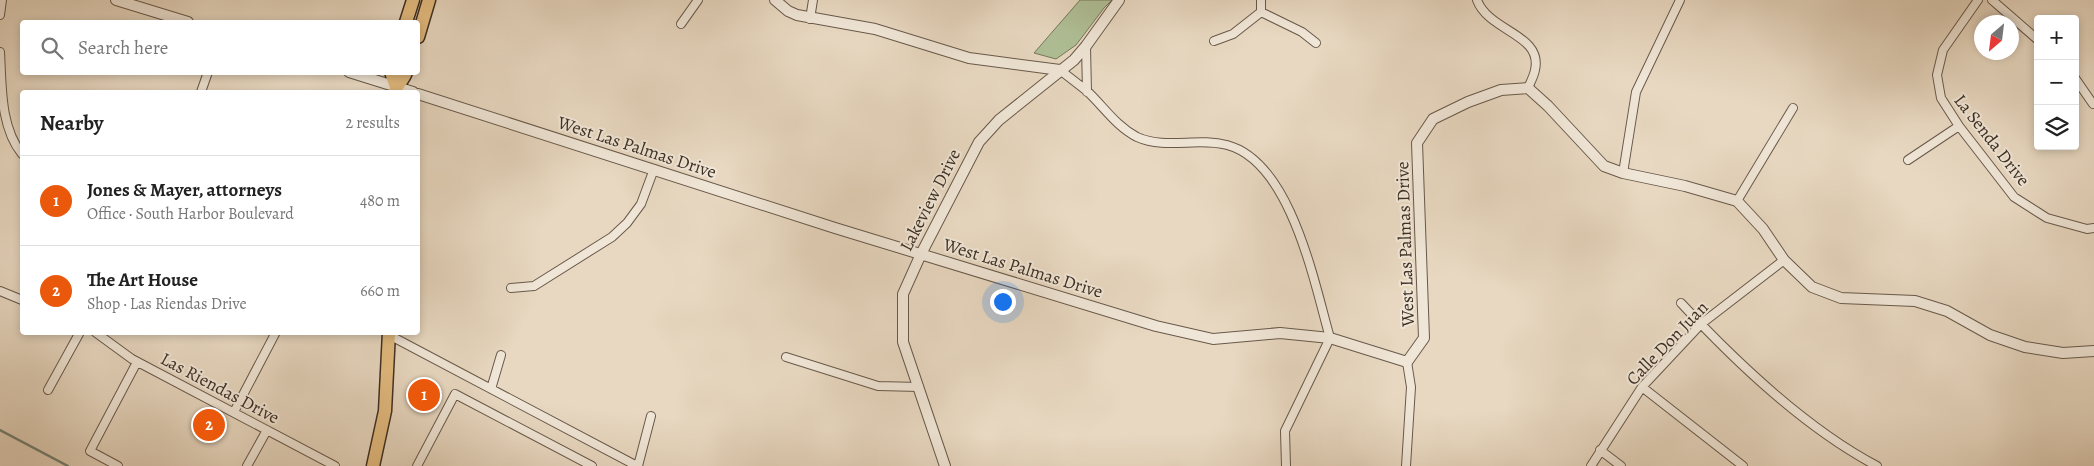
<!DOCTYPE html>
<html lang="en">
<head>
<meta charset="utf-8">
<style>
	body { margin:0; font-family:Alegreya,serif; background:#f2f2f2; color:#222 }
	.controls { position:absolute; right:15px; top:15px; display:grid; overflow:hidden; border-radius:5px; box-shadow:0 2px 8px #0003 }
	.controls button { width:45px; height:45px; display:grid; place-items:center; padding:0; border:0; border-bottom:1px solid #e0e0e0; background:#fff; color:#222; font:25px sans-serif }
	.compass { position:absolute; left:1974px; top:15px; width:45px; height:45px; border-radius:50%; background:#fff; box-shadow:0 2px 8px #0003; rotate:208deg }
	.you { position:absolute; left:1002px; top:301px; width:18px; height:18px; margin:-12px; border:4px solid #fff; border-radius:50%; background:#1a73e8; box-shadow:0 0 0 8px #1a73e833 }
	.badge { display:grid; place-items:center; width:32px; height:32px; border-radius:50%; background:#ea580c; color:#fff; font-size:16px; font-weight:700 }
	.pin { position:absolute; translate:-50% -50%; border:2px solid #fff; box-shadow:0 1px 5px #0006 }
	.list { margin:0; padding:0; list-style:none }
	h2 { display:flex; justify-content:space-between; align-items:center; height:65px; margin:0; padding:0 20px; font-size:21px }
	h2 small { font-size:16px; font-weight:400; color:#767676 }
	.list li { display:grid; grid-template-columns:32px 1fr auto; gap:15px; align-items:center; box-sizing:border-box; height:90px; padding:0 20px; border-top:1px solid #e0e0e0 }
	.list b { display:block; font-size:19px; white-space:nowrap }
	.list p { margin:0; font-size:16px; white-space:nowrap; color:#767676 }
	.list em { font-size:16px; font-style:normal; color:#767676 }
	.icon { flex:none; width:28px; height:28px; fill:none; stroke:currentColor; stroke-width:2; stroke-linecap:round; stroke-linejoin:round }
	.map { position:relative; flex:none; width:2094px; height:466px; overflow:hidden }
	.search { position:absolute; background:#fff; box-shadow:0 2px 8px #0003; left:20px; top:20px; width:400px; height:55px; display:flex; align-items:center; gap:12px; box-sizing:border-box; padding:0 18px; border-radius:5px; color:#767676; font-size:19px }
	.panel { position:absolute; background:#fff; box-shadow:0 2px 8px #0003; left:20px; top:90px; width:400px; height:245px; border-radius:5px }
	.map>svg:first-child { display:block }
</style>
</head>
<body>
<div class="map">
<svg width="2094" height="466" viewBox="0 0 2094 466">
	<rect width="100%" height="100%" fill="#e8d8c1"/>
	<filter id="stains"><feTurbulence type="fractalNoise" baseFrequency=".004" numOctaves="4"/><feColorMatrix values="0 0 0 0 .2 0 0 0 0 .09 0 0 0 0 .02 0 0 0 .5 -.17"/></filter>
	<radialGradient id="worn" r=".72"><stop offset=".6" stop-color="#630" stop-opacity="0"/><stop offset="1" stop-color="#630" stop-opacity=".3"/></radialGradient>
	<!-- green -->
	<path fill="#b0c097" stroke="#76785d" d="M1080,0H1112L1104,8L1076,45L1056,59L1034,53Z"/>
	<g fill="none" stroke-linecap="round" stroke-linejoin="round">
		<!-- stream -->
		<path stroke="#748276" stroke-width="2.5" d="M0,430L68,466"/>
		<!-- minor casing -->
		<g stroke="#68594a" stroke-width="10">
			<path id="minor" d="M1477,0C1489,32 1543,34 1535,70C1534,76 1530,83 1528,88
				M1978,0L1943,50L1937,75L1941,98L1959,126L2014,197L2047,218L2087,229L2094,228
				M1992,0L2038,40
				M1261,12L1302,32L1316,43
				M0,15L2,0
				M810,19L813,0
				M681,24L698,0
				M1214,41L1233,34L1261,12V0
				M1086,46L1087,92
				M0,52C2,86 0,127 22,154
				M1060,70C1069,77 1078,84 1087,91C1104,107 1116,126 1137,137C1166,150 1197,137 1227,145C1291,162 1314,282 1330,338L1285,431L1286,466
				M2075,78L2093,104
				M201,92L208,72
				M1908,160L1959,126
				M1623,173L1636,92L1680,0
				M1737,201L1793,108
				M511,288L534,286L612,237L627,223L641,204L654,169
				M0,291L22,300
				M1681,303C1737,363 1805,428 1877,466
				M95,332L132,359L335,466
				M389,335L637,466
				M786,357L878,386L919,387
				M1642,387L1743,466
				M491,389L501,355
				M48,390L80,332
				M234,412L276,332
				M1600,450L1621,466
				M118,466L90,451L137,362
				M247,466L267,430
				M417,466L455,394L592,466
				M638,466L651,416
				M1406,466L1411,387L1407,362
				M1591,466L1642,387L1701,324L1784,260"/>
		</g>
		<!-- tertiary casing -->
		<g stroke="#68594a" stroke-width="12">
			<path id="tertiary" d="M116,0L188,22
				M775,0L788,11L797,15L875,29L969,58L1060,70
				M349,72L413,92
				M418,94L835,228L1156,326L1213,339L1280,333L1330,338L1407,362L1424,338L1417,143L1433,119L1468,102L1501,90L1528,88L1548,106L1604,166L1623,173L1685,186L1737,201L1763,229L1784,260L1812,287L1841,298L1915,301L1947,311L1990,335L2025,347L2063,353L2094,351
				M945,466L903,342V294L921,254L979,142L999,120L1074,60L1086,46L1119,0"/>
		</g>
		<!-- primary casing -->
		<g stroke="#3d2f23" stroke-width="15">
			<path id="primary" d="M406,22L413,0
				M418,37L429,0
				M391,72L396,87
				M395,92C397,84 404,80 406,72
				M373,466L385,411L389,332"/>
		</g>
		<!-- minor -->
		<use href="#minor" stroke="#f0e6d7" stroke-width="8"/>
		<!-- tertiary -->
		<use href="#tertiary" stroke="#f0e6d7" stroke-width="10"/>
		<!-- primary -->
		<use href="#primary" stroke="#e4bc80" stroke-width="12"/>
	</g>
	<g text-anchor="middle" stroke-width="4" stroke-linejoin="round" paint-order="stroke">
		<!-- street labels -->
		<g font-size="18" fill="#3d2f23" stroke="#f0e6d7">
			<text transform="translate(1992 140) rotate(52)" y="6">La Senda Drive</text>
			<text transform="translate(637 147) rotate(18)" y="6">West Las Palmas Drive</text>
			<text transform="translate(930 200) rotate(-63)" y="6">Lakeview Drive</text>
			<text transform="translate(1405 244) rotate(-92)" y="6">West Las Palmas Drive</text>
			<text transform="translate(1023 268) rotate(17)" y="6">West Las Palmas Drive</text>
			<text transform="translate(1667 343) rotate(-46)" y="6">Calle Don Juan</text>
			<text transform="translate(220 388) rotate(28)" y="6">Las Riendas Drive</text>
		</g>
	</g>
	<rect width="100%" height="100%" filter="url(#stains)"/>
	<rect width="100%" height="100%" fill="url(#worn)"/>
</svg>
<div class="controls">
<button>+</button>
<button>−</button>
<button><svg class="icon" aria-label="layers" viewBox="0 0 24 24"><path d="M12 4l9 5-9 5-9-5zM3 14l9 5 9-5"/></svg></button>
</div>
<svg class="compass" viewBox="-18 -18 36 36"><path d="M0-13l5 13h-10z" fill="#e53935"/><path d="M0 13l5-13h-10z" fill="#767676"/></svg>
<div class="you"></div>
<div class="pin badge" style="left:424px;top:395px">1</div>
<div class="pin badge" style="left:209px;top:425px">2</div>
<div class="search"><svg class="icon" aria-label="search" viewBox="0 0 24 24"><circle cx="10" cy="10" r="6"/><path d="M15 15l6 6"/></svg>Search here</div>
<section class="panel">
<h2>Nearby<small>2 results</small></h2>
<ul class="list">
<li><span class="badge">1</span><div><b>Jones &amp; Mayer, attorneys</b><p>Office · South Harbor Boulevard</p></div><em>480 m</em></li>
<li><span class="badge">2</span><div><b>The Art House</b><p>Shop · Las Riendas Drive</p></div><em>660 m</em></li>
</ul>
</section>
</div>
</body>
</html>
